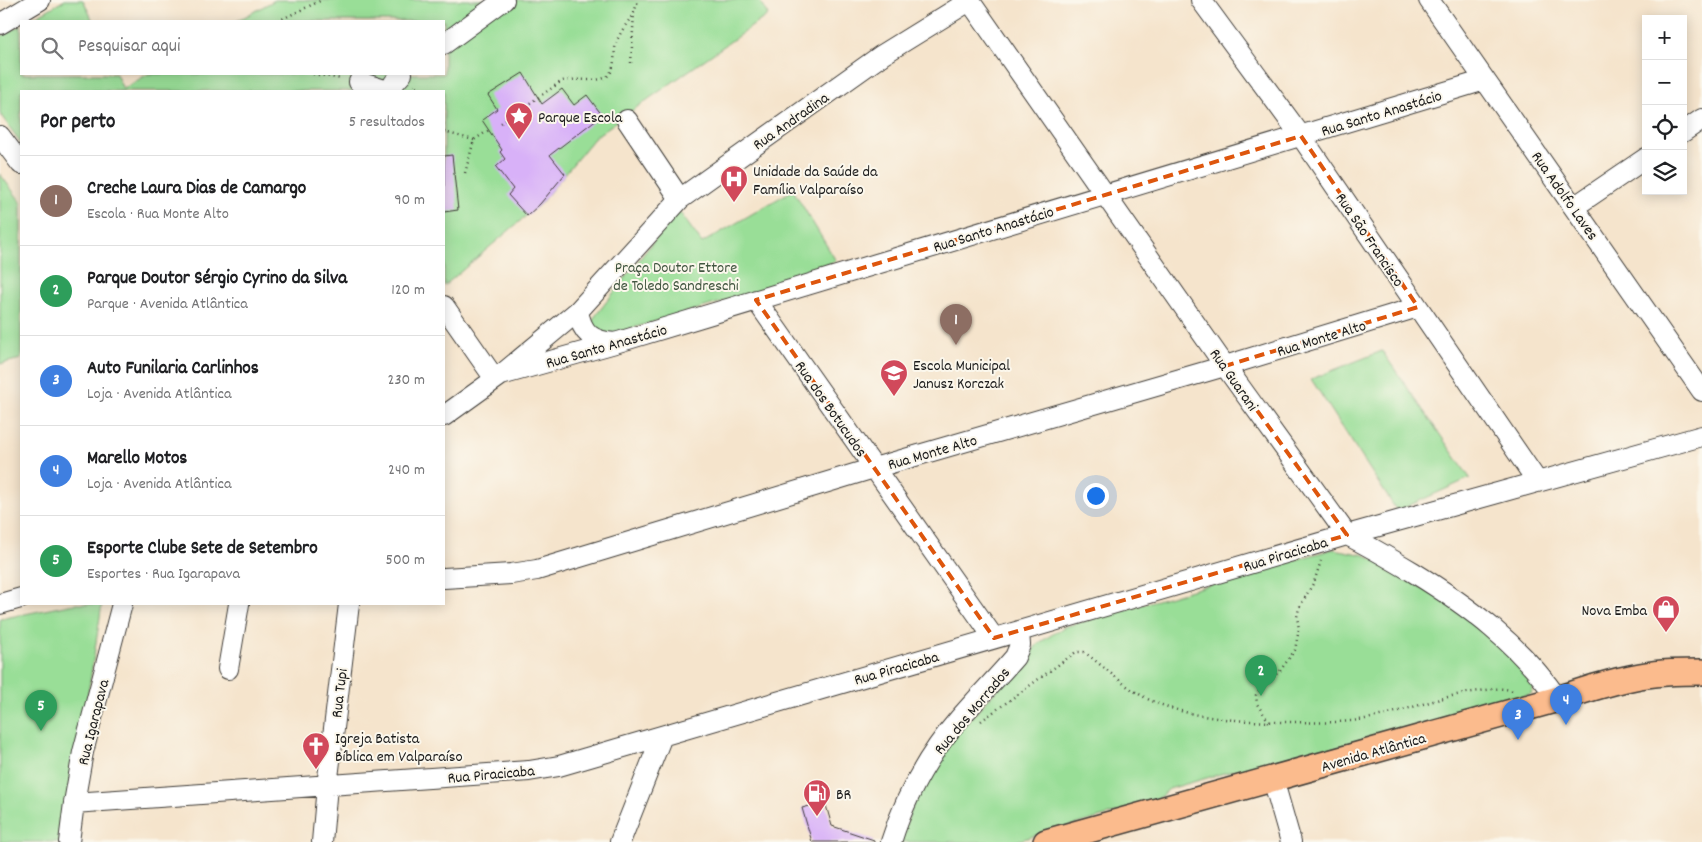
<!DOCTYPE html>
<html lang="pt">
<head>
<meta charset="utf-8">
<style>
	body { margin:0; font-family:Dekko,sans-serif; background:#f6f6f6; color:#202124 }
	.controls { position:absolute; right:15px; top:15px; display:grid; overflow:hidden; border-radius:0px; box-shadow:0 2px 12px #0003 }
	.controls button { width:45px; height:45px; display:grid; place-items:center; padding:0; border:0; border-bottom:1px solid #e0e0e0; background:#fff; color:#202124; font:25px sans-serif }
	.you { position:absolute; left:1095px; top:495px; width:18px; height:18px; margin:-12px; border:4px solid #fff; border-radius:50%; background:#1a73e8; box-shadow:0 0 0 8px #1a73e833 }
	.badge { display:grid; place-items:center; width:32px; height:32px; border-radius:50%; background:#d1495b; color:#fff; font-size:16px; font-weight:700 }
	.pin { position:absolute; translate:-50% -41px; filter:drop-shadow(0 1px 2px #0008) }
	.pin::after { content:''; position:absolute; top:26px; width:18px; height:15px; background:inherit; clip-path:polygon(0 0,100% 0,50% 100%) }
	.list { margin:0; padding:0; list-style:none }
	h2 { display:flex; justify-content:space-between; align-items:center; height:65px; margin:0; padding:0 20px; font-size:21px }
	h2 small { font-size:16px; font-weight:400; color:#757577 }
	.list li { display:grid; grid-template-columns:32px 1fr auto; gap:15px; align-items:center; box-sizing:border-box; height:90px; padding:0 20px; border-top:1px solid #e0e0e0 }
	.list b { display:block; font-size:19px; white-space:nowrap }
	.list p { margin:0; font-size:16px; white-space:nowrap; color:#757577 }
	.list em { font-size:16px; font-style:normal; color:#757577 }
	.icon { flex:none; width:28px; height:28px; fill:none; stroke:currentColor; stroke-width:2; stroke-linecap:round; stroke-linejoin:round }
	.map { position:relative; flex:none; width:1702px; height:842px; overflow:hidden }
	.search { position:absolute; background:#fff; box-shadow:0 2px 12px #0003; left:20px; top:20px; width:425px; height:55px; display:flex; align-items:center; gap:12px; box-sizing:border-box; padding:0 18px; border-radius:0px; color:#757577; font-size:19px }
	.panel { position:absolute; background:#fff; box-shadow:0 2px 12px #0003; left:20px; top:90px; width:425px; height:515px; border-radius:0px }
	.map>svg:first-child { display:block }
</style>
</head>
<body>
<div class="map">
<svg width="1702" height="842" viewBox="0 0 1702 842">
	<rect width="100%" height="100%" fill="#fbf7ec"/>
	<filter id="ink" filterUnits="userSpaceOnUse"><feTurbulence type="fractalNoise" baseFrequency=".02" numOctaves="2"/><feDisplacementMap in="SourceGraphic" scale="10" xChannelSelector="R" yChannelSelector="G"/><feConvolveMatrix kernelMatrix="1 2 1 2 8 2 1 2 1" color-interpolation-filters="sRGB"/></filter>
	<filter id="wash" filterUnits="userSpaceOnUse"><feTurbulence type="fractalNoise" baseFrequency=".0096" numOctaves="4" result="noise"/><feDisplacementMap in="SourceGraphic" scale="20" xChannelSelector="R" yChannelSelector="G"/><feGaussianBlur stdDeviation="1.12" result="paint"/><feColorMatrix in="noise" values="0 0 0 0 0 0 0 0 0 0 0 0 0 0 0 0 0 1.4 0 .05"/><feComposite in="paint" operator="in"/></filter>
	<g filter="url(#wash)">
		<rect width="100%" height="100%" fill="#f5e4cc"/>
		<!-- green -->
		<path fill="#99de97" stroke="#5a7d5a" d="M65,0H83L93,21H28Z
			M275,0H759L768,15L596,136L540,204L444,286V91H21V143L0,114V37L21,25V74H116L123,89L148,74H444V21H237Z
			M0,174L21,202V359L0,364Z
			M793,190L836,261L743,296L605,336L593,327V319L678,210L702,243Z
			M1382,351L1470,478L1397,511L1311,379Z
			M1333,549L1365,555L1448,603L1501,645L1535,683L1531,694L1250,775L1238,769L1169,789L1155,802L1013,842H899L917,795L955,736L1039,643L1064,627Z
			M74,604H102L65,842H0V619Z"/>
		<g id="blocks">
			<!-- building -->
			<path fill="#d8b1f8" d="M523,73L542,104L562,89L574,105L587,95L602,115L550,155L565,174L540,204L527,216L508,195L513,189L496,167L505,159L500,152L502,150L482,120L497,109L488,95Z
				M452,155L458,210L444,212V156Z
				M825,802L832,826L874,840V842H812L802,808Z"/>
		</g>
	</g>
	<g filter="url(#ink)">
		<use href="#blocks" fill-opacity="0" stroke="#3d3a36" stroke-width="1"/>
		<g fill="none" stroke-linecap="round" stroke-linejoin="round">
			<!-- minor casing -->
			<g stroke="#3d3a36" stroke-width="22">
				<path id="minor" d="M969,0L1225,366L1347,535C1369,546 1391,559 1413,572C1470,607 1519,644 1558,699
					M1201,0L1301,136L1537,481
					M1429,0L1702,391
					M0,24L40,0
					M444,44L504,0
					M359,82L388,91
					M390,91L394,83L402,74
					M627,120L680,199
					M1683,132L1702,119
					M0,136L21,164
					M1574,207L1646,158
					M756,300L994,638
					M444,306L495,379
					M578,311C582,334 592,341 615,343
					M501,375L615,343L1485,80
					M444,416L501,375L578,311L680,199L882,55L971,0
					M444,578L511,574L537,570L874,468L1225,366L1418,307
					M0,604L21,598
					M228,669L239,604
					M1273,779L1291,842
					M74,803L529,771L559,766L1347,535L1702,436
					M69,842L74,803L83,752L122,604
					M322,842L327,786L349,604
					M620,842L662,736
					M891,842C905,797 928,755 959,719C977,698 997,678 1015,657L1020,645L1019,631"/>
			</g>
			<!-- major casing -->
			<g stroke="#3d3a36" stroke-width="28">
				<path id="major" d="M1046,842L1558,699C1585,690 1612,681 1640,676C1661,672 1681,672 1702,672"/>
			</g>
			<!-- path -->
			<path stroke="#3d3a36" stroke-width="2.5" stroke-dasharray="1 4" stroke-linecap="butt" d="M278,21L322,0
				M631,63L634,13L638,0
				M313,74L342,79
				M415,91L416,85
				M501,123L562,81C575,78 595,82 604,78C617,73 613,54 616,43C620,32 628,22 634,13
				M444,132L474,140
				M465,173L474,140L489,130
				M981,721L1076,652H1084C1106,668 1126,689 1152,701C1196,720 1246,722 1293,722C1322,723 1352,723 1380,716C1414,708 1445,695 1480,691C1492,689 1502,687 1513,691
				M1269,722L1257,704L1256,695L1263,685L1280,671L1295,650L1299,629L1297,617L1299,608L1314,582L1321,561"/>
			<!-- minor -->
			<use href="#minor" stroke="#fff" stroke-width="20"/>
			<!-- major -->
			<use href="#major" stroke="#fbbb8d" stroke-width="25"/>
		</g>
	</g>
	<!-- marked area -->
	<path fill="none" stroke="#de560d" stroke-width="4" stroke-dasharray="10 6" stroke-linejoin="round" d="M1301,136L1418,307L1225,366L1347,535L994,638L756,300Z"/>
	<!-- icons -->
	<defs>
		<g id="sight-pin" transform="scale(1.4375)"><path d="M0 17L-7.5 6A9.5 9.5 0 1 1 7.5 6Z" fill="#d1495b" stroke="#fbf7ec"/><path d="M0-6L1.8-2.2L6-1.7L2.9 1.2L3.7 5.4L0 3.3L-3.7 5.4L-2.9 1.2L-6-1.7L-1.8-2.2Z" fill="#fff"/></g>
		<g id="hospital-pin" transform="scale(1.4375)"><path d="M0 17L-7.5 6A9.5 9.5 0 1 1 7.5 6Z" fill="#d1495b" stroke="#fbf7ec"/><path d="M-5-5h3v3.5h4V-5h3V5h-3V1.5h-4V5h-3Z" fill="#fff"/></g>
		<g id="school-pin" transform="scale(1.4375)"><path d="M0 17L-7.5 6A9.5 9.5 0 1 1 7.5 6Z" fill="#d1495b" stroke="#fbf7ec"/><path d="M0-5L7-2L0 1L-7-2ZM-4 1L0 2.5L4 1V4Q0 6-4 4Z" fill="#fff"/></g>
		<g id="shop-pin" transform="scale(1.4375)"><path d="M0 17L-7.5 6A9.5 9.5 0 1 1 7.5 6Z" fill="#d1495b" stroke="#fbf7ec"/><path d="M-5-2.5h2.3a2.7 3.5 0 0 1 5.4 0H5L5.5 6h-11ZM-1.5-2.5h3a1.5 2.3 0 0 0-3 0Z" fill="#fff"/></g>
		<g id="church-pin" transform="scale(1.4375)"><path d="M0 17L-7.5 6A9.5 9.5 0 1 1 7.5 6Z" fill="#d1495b" stroke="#fbf7ec"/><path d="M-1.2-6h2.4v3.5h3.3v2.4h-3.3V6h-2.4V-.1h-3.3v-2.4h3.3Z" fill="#fff"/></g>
		<g id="fuel-pin" transform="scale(1.4375)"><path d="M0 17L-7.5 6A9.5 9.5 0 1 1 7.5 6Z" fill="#d1495b" stroke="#fbf7ec"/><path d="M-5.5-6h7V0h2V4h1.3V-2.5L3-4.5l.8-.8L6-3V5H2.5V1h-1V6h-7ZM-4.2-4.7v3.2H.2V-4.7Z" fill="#fff"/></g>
	</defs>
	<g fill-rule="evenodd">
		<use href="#sight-pin" x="519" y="116"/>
		<use href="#hospital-pin" x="734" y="179"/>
		<use href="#school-pin" x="894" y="373"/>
		<use href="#shop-pin" x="1666" y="609"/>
		<use href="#church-pin" x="316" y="746"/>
		<use href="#fuel-pin" x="817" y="793"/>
	</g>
	<g text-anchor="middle" stroke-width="4" stroke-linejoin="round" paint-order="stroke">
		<!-- street labels -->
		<g font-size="16" fill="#1c1c1c" stroke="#fbf7ec">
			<text transform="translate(1381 112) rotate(-17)" y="6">Rua Santo Anastácio</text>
			<text transform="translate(790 120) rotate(-35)" y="6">Rua Andradina</text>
			<text transform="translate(1566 195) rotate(55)" y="6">Rua Adolfo Laves</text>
			<text transform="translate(993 228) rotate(-17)" y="6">Rua Santo Anastácio</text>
			<text transform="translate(1371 239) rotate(56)" y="6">Rua São Francisco</text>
			<text transform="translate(1321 337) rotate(-17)" y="6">Rua Monte Alto</text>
			<text transform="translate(606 345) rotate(-16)" y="6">Rua Santo Anastácio</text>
			<text transform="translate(1235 379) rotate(55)" y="6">Rua Guarani</text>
			<text transform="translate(832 408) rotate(55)" y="6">Rua dos Botucudos</text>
			<text transform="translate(932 451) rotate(-16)" y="6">Rua Monte Alto</text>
			<text transform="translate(1285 553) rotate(-17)" y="6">Rua Piracicaba</text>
			<text transform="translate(896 667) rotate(-16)" y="6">Rua Piracicaba</text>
			<text transform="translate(338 693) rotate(-83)" y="6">Rua Tupi</text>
			<text transform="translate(971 710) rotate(-50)" y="6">Rua dos Morrados</text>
			<text transform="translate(92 722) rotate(-76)" y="6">Rua Igarapava</text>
			<text transform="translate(1373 751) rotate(-16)" y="6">Avenida Atlântica</text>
			<text transform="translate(491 773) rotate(-5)" y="6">Rua Piracicaba</text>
		</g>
		<!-- poi labels -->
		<g font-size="16" fill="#1c1c1c" stroke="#fbf7ec" text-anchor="start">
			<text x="538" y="122">Parque Escola</text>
			<text x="753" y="176">Unidade da Saúde da<tspan x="753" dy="18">Família Valparaíso</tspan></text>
			<text x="913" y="370">Escola Municipal<tspan x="913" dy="18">Janusz Korczak</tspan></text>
			<text x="1647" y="615" text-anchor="end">Nova Emba</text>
			<text x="335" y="743">Igreja Batista<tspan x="335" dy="18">Bíblica em Valparaíso</tspan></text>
			<text x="836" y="799">BR</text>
		</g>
		<!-- park labels -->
		<g font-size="16" fill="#425641" stroke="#fbf7ec">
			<text x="676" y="272">Praça Doutor Ettore<tspan x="676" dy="18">de Toledo Sandreschi</tspan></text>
		</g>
	</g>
</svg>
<div class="controls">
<button>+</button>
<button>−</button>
<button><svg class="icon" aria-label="locate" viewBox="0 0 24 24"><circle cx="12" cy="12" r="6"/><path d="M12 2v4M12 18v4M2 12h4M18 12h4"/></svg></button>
<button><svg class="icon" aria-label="layers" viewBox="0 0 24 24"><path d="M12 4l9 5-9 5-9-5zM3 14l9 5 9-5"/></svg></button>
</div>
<div class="you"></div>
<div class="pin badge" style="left:956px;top:345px;background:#8d6e63">1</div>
<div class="pin badge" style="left:1261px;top:696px;background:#2e9e5b">2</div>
<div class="pin badge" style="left:1518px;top:740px;background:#3f7fe0">3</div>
<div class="pin badge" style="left:1566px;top:725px;background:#3f7fe0">4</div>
<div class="pin badge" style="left:41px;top:731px;background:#2e9e5b">5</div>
<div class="search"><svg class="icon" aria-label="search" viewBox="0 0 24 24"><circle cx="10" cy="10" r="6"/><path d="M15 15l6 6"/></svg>Pesquisar aqui</div>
<section class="panel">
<h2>Por perto<small>5 resultados</small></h2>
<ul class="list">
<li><span class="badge" style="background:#8d6e63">1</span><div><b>Creche Laura Dias de Camargo</b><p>Escola · Rua Monte Alto</p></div><em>90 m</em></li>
<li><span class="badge" style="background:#2e9e5b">2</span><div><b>Parque Doutor Sérgio Cyrino da Silva</b><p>Parque · Avenida Atlântica</p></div><em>120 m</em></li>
<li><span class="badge" style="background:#3f7fe0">3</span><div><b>Auto Funilaria Carlinhos</b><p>Loja · Avenida Atlântica</p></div><em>230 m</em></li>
<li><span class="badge" style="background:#3f7fe0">4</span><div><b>Marello Motos</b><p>Loja · Avenida Atlântica</p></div><em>240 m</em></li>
<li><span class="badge" style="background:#2e9e5b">5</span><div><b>Esporte Clube Sete de Setembro</b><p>Esportes · Rua Igarapava</p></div><em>500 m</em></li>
</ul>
</section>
</div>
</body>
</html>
